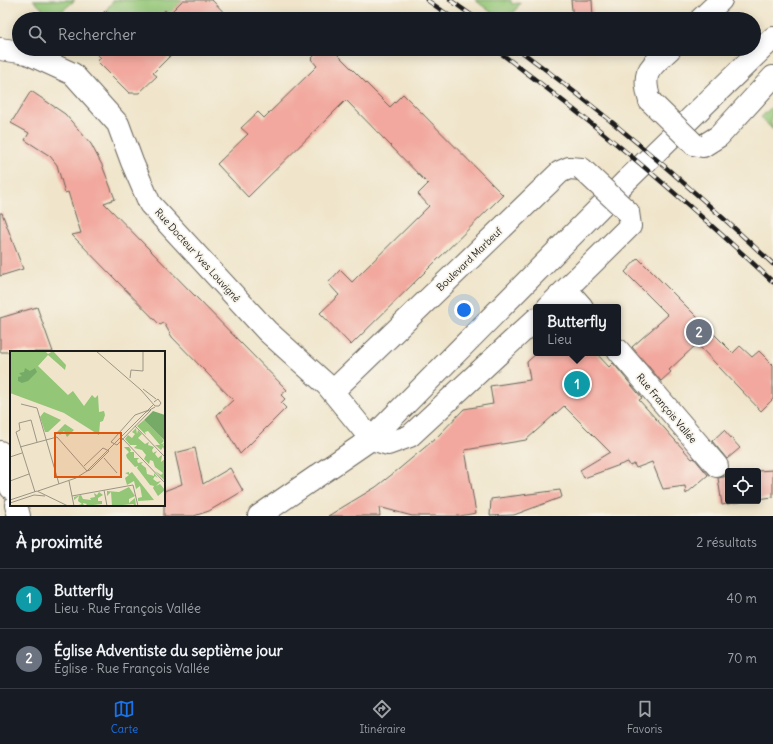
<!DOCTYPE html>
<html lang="fr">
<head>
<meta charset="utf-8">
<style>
	body { margin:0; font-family:Delius,sans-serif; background:#20242c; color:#f1f3f6 }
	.controls { position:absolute; right:12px; bottom:12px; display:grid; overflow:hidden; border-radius:4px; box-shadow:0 2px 10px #0003 }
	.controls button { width:36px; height:36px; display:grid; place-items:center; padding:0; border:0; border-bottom:1px solid #363941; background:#171b24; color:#f1f3f6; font:20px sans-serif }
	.you { position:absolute; left:464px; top:310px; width:14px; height:14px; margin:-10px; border:3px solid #fff; border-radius:50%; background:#1a73e8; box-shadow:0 0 0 6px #1a73e833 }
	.badge { display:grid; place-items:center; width:26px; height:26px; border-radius:50%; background:#1a73e8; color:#fff; font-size:13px; font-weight:700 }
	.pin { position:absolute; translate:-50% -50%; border:2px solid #fff; box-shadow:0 1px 4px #0006 }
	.popup { position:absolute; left:533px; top:304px; width:88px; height:52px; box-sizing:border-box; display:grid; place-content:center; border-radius:4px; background:#171b24; filter:drop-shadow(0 1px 3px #0005); font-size:13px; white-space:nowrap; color:#9ea1a6 }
	.popup b { font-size:15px; color:#f1f3f6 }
	.popup::after { content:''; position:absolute; left:50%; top:100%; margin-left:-8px; border:8px solid transparent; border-top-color:#171b24 }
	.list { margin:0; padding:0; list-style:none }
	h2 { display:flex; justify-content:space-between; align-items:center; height:52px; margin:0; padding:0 16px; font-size:17px }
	h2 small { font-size:13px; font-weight:400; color:#9ea1a6 }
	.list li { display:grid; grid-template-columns:26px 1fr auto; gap:12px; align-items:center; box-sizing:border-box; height:60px; padding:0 16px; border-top:1px solid #363941 }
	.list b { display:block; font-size:15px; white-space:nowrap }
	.list p { margin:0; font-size:13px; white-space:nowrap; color:#9ea1a6 }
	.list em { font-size:13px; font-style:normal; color:#9ea1a6 }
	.icon { flex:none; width:22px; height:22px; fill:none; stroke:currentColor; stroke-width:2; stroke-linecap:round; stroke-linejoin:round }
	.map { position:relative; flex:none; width:773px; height:516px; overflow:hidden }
	.search { position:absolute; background:#171b24; box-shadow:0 2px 10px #0003; left:12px; right:12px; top:12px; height:44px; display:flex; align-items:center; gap:10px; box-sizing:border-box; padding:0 14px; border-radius:22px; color:#9ea1a6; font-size:15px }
	.sheet { height:172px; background:#171b24 }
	nav { display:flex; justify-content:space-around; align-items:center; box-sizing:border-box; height:56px; border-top:1px solid #363941; background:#171b24; font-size:11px; color:#9ea1a6 }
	nav a { display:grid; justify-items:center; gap:2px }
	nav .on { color:#1a73e8 }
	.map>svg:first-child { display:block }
</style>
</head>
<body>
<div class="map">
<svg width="773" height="516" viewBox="0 0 773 516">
	<rect width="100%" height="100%" fill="#f7f3e8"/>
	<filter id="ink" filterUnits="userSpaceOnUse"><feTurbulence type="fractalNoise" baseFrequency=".025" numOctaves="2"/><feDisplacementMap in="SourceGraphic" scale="8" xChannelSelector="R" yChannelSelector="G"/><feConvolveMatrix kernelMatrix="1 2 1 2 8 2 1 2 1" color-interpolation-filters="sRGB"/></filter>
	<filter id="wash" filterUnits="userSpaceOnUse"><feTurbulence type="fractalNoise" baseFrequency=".012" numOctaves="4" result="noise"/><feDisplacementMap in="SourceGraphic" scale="16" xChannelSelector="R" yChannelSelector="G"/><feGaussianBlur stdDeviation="0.9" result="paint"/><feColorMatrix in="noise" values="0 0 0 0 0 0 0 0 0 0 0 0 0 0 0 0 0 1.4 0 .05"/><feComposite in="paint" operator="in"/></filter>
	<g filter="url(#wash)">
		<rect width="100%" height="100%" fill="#f0e5cb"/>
		<!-- green -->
		<path fill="#93c676" stroke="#587149" d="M33,0H75L53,19Z
			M114,0H183L176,7L180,11L173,18L165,10L156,19H114L106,10Z
			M475,0H511V4L520,3L510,19H500Z
			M773,106L771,122L773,130L761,117Z"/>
		<g id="blocks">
			<!-- building -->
			<path fill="#f2a89e" d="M183,0H212L230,19H156L165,10L169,14Z
				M571,0H592L593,19H573Z
				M106,10L114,19H97Z
				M92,49H177L153,73L157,76L139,93H129L97,61L101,58Z
				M321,49H332L390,107L403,94L503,195L351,345L320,313L339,295L328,283L340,270L352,282L429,206L418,194L428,184L346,100L248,197L217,164L248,134L241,128L258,112L264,118L317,66L311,59Z
				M31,91L65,114L91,144L102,165L115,199L104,203L287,390L281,395L285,399L281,403L286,408L240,454L217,415L233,400L172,337L164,323L160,325L72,235L81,233L68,192L65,193L57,165L50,156L25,140L29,133L11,123Z
				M0,213H2L23,269L0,276Z
				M638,258L733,353L740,346L752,357L759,351L773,365V399L761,411L697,344L669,370L671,372L661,381L632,347L668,315L625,272Z
				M37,307L53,352H0V318Z
				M537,353H596L609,367L613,363L642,398L639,400L692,459L694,458L708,475L686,494L685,486L663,489L652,462L636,468L634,464L630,466L628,462L584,478L580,470L610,452L564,406L526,440L465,450L476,513L460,516H412L379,507L380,516H328L376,487L399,469L436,438L464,409L493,404L490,386L530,380L527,362Z
				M724,430L740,448L727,459L712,441Z
				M195,448L203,484L230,468L243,491L209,511L194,516H164V491L182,484L175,453Z
				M773,470V497L758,499L757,471Z
				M728,476V501H745L722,505L718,478Z
				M560,490L562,497L514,515L490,516L491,499Z"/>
		</g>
	</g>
	<g filter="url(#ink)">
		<use href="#blocks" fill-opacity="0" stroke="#666259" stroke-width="1"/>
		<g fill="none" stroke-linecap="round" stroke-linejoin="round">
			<!-- minor casing -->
			<g stroke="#666259" stroke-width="24">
				<path id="minor" d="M701,19L721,0
					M0,49L27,53L73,74L118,124L132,162L150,204L267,331L327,385L371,439
					M650,101C641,71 649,69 670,49
					M694,144L703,146L719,136L773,77
					M567,290L582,307
					M548,307L630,226L628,212
					M618,350L717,466
					M333,391L560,172L569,168L582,169
					M371,439L388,444L410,436L536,319
					M0,452L11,488
					M16,505L19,516
					M259,516L371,439L625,182L773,38"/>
			</g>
			<!-- minor -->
			<use href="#minor" stroke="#fff" stroke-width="22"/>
			<!-- rail casing -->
			<g stroke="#1c1c1c" stroke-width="4.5">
				<path id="rail" d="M427,0L454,19
					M450,0L477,19
					M495,49C592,121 685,199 773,282
					M518,49C608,115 692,188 773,264"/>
			</g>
			<!-- rail -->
			<use href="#rail" stroke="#f7f3e8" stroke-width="3" stroke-dasharray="9" stroke-linecap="butt"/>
			<!-- minor-bridge casing -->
			<g stroke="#666259" stroke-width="24" stroke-linecap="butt">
				<path id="minor-bridge" d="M650,101L694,144
					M582,169L628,212"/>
			</g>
			<!-- minor-bridge -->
			<use href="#minor-bridge" stroke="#fff" stroke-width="22"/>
		</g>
	</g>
	<g text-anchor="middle" stroke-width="3.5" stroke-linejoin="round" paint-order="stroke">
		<!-- street labels -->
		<g font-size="10" fill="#1c1c1c" stroke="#f7f3e8">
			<text transform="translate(198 255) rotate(48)" y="4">Rue Docteur Yves Louvigné</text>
			<text transform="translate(469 259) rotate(-44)" y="4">Boulevard Marbeuf</text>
			<text transform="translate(667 408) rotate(50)" y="4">Rue François Vallée</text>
		</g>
	</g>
	<!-- overview -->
	<g transform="translate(10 351)">
		<rect width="155" height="155" fill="#f0e5cb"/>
		<path d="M0,0H35L38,3L43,0L56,14L55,19L38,4L28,15L58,44L63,40L74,55L82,44L85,47L88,44L89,61L94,60L95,64L93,70L90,71L89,84L54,62L0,42ZM34,61L51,69L38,81H35L30,66ZM134,69L150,85L154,90L151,93L155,92L153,94L155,96V101L153,96L151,99L145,94H150L138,80L135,81L136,84L127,75ZM55,73L64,79L57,86L54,80L50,84L47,81ZM126,77L127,83L128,79L132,83L128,87L135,93L139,91L138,94L144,96L142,99L143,102L147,100L145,103L148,107L152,104L151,111L155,108V130L145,120L151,124L153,122L145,116L143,110L140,109L139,113L134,108L136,104L132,99L124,97L127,94H120L115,88L118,84L122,87L125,83L122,81ZM114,96H119L121,99L120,101H124V107H129L127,109L128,112L133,111L131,113L136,117L137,123L144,125V122L148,127L145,125L143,128L147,131L151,130L146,135L150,133L155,139L148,145L143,137L144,135L140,134L127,117L128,115L125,116L117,107L116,104L119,101ZM119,121V123L122,121L144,149L128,150V147L132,146L130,135L126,138L124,130L117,134L115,127L119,124L115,122ZM119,136L125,145L119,148V152L125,147L126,155L123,153L102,155L101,141L97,145V140L109,141ZM89,141L93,144L88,147V150H92V153L75,155L77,153L73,152L74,155H65L72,153L68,150L69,145L64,149V146L71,144L73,148L81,149L80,147L85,146L84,142L87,144Z" fill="#93c676"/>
		<path d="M15,17L20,20L25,17L27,21L18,30L12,32L8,30V26L12,25L9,22L14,21ZM143,60L155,64V90L134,69Z" fill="#76ab67"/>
		<path fill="none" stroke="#9b9585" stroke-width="1" d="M86,0L131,39L145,55H149L151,52L148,48L144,51M120,27L121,19L133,20V0M133,38L146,48M11,53L27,57L49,133M144,53L136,61L145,56M139,59L125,64L101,91L107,94L141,59M125,75L154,105M112,87L155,132M10,96L47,86L77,120M0,106L12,102M94,107L107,122M74,115L93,97L99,100L80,119L77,120M0,130L19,123M59,130L64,155M94,139L97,155M28,140L66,127L77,120L136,61M25,141L6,81L10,79L9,72L21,69L27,91M62,145L123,134L128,155M0,149L27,140L58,155M0,152L24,144L35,145"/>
		<path fill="#de560d" fill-opacity="0.15" stroke="#de560d" stroke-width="2" d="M45,82H111V126H45Z"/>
		<rect width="155" height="155" fill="none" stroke="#1c1c1c" stroke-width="2"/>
	</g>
</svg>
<div class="controls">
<button><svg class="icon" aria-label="locate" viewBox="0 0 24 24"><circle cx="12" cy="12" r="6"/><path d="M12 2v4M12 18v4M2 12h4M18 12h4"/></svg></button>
</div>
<div class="you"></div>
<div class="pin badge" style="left:577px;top:384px;background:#0f9aa8">1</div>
<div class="popup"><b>Butterfly</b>Lieu</div>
<div class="pin badge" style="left:699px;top:332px;background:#6b7280">2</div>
<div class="search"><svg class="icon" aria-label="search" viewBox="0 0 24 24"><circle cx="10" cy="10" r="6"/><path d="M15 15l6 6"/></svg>Rechercher</div>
</div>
<section class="sheet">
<h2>À proximité<small>2 résultats</small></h2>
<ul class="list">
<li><span class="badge" style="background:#0f9aa8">1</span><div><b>Butterfly</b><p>Lieu · Rue François Vallée</p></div><em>40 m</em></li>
<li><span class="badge" style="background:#6b7280">2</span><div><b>Église Adventiste du septième jour</b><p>Église · Rue François Vallée</p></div><em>70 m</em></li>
</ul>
</section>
<nav>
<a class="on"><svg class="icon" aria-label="map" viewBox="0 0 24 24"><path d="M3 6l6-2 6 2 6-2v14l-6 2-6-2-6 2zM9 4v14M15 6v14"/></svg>Carte</a>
<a><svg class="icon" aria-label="directions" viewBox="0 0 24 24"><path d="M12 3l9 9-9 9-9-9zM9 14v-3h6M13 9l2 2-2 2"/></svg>Itinéraire</a>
<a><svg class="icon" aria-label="saved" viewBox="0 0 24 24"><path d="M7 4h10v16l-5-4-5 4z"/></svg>Favoris</a>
</nav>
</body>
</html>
